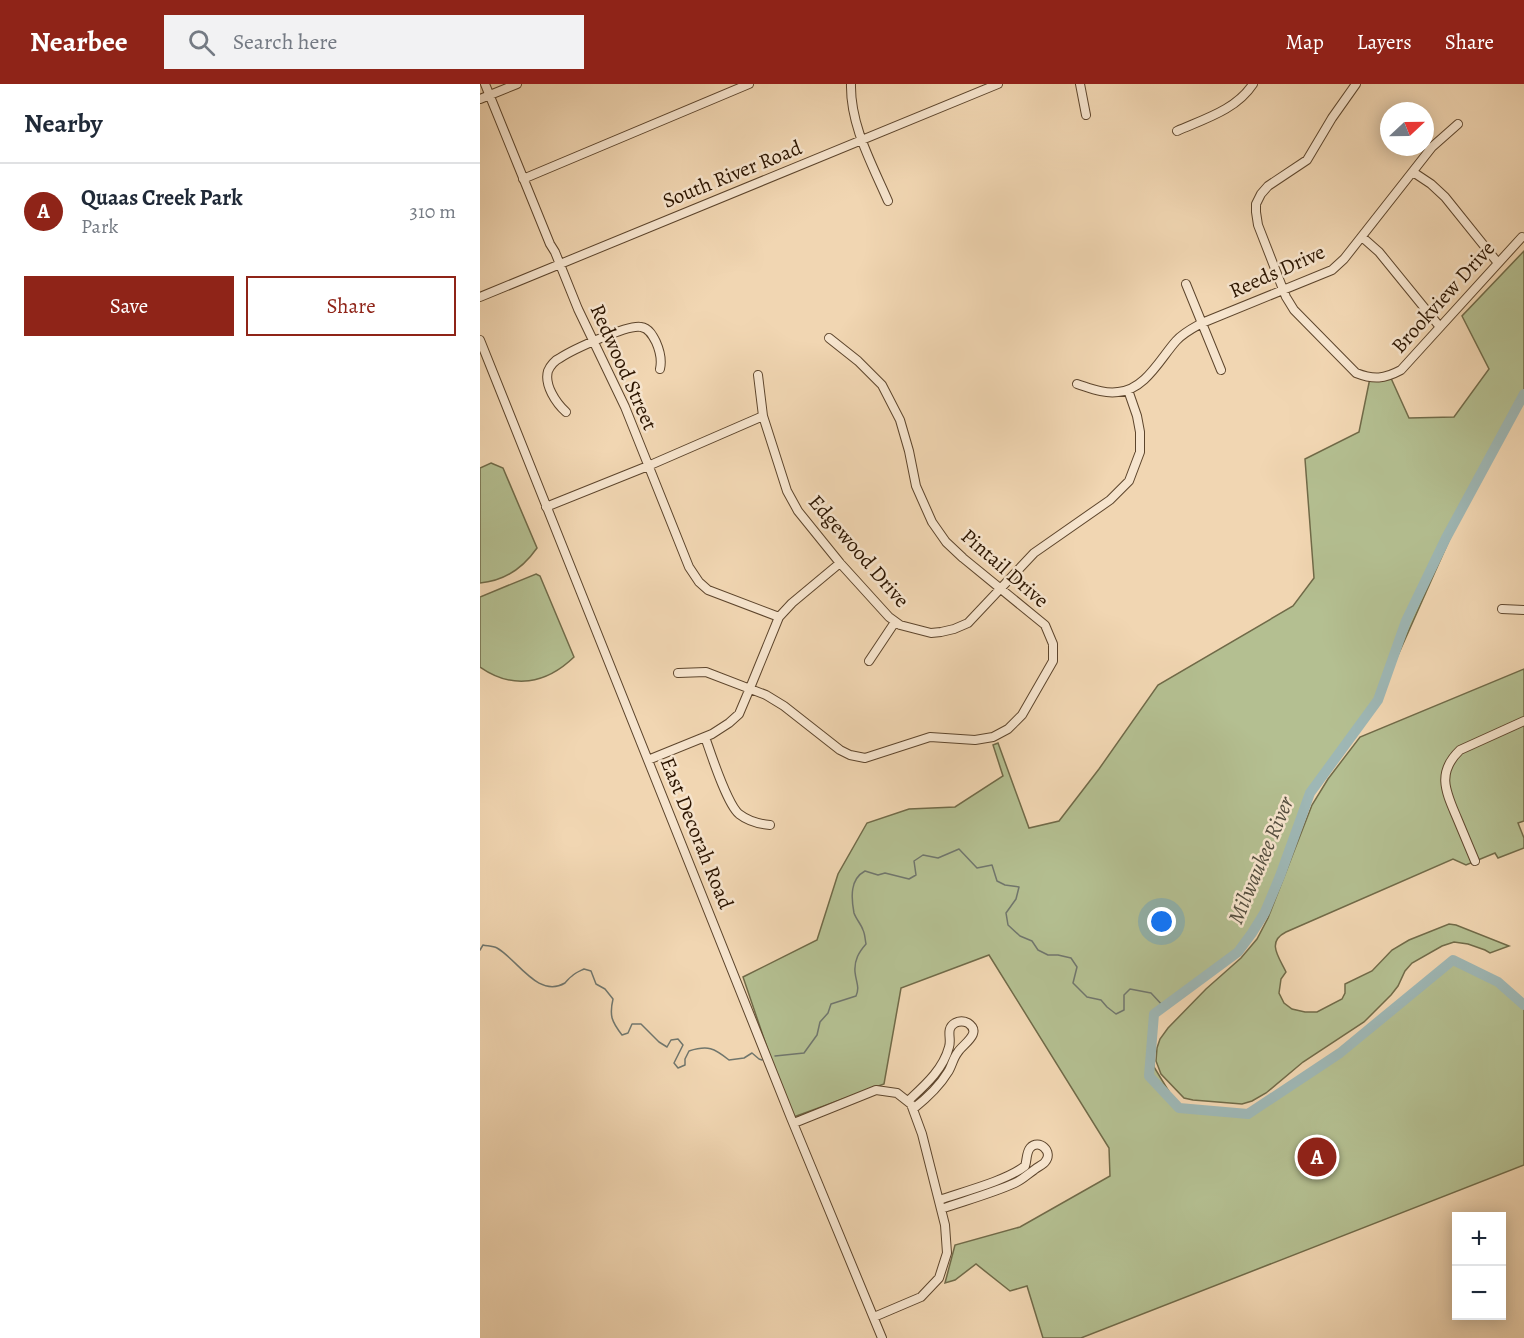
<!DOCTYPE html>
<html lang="en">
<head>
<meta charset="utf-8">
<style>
	body { margin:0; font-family:Alegreya,serif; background:#f2f2f3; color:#1f2937 }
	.controls { position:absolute; right:18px; bottom:18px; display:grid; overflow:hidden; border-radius:0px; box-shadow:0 3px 15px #0003 }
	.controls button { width:54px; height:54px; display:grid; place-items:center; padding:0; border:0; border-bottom:2px solid #e0e1e3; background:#fff; color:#1f2937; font:30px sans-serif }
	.compass { position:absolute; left:900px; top:18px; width:54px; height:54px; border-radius:50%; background:#fff; box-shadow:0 3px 15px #0003; rotate:68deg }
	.you { position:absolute; left:682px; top:838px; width:21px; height:21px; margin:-15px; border:4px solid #fff; border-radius:50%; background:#1a73e8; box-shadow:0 0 0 9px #1a73e833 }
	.badge { display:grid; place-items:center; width:39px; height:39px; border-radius:50%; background:#8f2418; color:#fff; font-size:20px; font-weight:700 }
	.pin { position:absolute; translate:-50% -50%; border:3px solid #fff; box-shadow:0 2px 6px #0006 }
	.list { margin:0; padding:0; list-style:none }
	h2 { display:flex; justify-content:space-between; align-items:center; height:78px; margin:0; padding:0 24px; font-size:26px }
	h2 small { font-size:20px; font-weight:400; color:#747a83 }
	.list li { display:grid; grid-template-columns:39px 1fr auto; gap:18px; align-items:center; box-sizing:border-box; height:96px; padding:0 24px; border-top:2px solid #e0e1e3 }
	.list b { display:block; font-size:22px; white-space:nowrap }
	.list p { margin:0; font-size:20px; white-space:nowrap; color:#747a83 }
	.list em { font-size:20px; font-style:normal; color:#747a83 }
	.actions { display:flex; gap:12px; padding:18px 24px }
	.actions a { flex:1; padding:14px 0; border:2px solid #8f2418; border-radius:0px; text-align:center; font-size:21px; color:#8f2418 }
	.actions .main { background:#8f2418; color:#fff }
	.icon { flex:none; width:33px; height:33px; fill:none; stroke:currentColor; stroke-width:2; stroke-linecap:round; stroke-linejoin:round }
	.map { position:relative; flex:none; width:1044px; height:1254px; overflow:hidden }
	header { display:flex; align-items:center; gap:36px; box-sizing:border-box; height:84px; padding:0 30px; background:#8f2418; color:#fff }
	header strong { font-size:28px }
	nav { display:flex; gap:33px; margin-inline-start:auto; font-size:21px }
	.search { width:420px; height:54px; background:#f2f2f3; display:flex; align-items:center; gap:15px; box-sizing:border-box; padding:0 21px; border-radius:0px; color:#747a83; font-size:22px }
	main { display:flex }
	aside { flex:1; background:#fff }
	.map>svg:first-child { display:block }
</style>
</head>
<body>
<header>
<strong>Nearbee</strong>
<div class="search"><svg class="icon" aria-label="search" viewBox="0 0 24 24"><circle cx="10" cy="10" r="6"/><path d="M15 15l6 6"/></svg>Search here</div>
<nav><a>Map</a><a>Layers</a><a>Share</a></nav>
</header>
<main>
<aside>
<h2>Nearby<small></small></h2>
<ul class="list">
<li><span class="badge">A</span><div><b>Quaas Creek Park</b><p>Park</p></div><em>310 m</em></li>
</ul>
<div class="actions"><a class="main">Save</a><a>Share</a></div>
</aside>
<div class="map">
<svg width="1044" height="1254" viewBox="0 0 1044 1254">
	<rect width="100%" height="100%" fill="#f1d6b2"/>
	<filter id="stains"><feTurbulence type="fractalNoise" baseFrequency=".00333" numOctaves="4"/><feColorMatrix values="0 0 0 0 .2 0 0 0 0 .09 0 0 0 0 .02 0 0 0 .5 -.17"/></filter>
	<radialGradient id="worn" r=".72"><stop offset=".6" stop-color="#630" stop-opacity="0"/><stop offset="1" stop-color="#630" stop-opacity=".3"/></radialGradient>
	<!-- green -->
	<path fill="#b4bf91" stroke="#706a48" stroke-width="1.5" d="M1044,167V313L991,407L898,616L830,709L800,792L785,828L772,849L758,868L674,930V983L699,1024L768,1030L860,969L973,876L1018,898L1044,921V1081L601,1254H563L547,1202L530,1207L496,1180L475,1196L465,1199L475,1161L540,1143L630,1092L629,1064L509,871L421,904L404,1000L311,1034L263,893L337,856L358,790L387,739L429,725L475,723L523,692L513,661L518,659L549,744L579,737L619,685L678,601L813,522L834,494L825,375L879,348L890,294L910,292L929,334L974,333L1009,285L982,232Z
		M11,379L23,384L57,464C43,484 25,497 0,499V384Z
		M56,490L60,492L94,573C66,600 33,606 0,583V513Z
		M1044,585V737L1038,739L1044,754V764L1018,774L1015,769L986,781L973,775L806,848C786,858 799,873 806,888L801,895L799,909L804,919L812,925L825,928H837L862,915L865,909V900L892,887L912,866L929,856L969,840L976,841L1029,862L1010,869L1005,866L988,860L974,858L962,862L932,879L925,887L918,902L911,911L884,938L823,978L786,1009L772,1017L762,1020L713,1016L704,1014L681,990L676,977L677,964L680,955L688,944L726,905L761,874L777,855L788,834L832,721L848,695L880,653Z"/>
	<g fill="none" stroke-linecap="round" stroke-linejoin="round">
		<!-- stream -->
		<path stroke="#70766d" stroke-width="1.5" d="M0,866L3,861C7,862 13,862 17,864C37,875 58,915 85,899C87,897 89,894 92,892C95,889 100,887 104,885L111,887L116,900L125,905L133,915C129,932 132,938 142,951L148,949L152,940H161L179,958L187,963L191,956L198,955L203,961L194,979L198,984L205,981V975L209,967C228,961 234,964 249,976L264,974L272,969L279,975L282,976
			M295,972L324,969L337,951L340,938L348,929L351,920L376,912C380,903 376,898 375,888C374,876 379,868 386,860C385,855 385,850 383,846C381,840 376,835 374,829C371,813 370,795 385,787L398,791L405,789L429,795L436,791L434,777L443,771L458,774L479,765L497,784L512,781L517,797L525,801L539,803L536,815L526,829L528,841L540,852L552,857L558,866L568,871H578L591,874L597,883L593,899L607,913L621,916L627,923L636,930L644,926V911L650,905L671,909L684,923"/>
		<!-- river -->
		<path stroke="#9eb7b5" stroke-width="10" d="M1044,310L966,454L926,537L898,616L830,709L800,792L785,828L772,849L758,868L674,930L669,992L699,1024L768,1030L860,969L973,876L1018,898L1044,921"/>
		<!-- minor casing -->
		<g stroke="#5d452c" stroke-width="10">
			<path id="minor" d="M5,0L70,160L75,168L98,225L145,323L209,483L219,498L228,506L299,533
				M371,0C370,41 392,80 408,117
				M600,0L606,31
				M876,0L852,34L827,76L788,102L781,110L776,120V128L778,141L806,213L814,226L876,289C894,296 904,295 921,286L1042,153
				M0,15L37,0
				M697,47C724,35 756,26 773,0
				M933,88L951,100L965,113L1018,179
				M43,95L269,0
				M882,153L899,168L960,243
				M706,200L741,286
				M0,213L518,0
				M0,256L311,1034L402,1254
				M278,291L283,332L307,407L318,427L360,479L409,533L420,541L451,549L461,548L474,545L488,539L554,469L630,416L649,397L660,368V348L657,332L648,306
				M597,300C610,304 624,310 638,308C665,306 680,275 696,257C703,249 713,244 722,239L852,186L864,175L952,63L978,40
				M86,328C76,319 64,301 68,287C70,282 75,276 80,274C92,266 148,240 161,243C169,244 173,252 176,258C180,267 182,276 180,285
				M66,423L168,382L283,332
				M1022,525L1044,526
				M389,577L415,538
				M198,589L226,588L286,611L304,622L360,666L370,671L385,674L450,653L495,656L513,653L528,645L542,631L573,577V560L565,541L483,474L466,458L452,438L436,402L429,367L420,336L402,301L378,277L349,254
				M225,653C231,670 247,720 259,730C268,737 279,740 290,741
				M168,676L232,650L249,639L259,630L270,604L299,533L312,519L360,479
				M995,777C989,763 983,748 977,734C966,708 956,689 980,666L1044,637
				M428,1017C444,1002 463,986 469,963C472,954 465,945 475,939C479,937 484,937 488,939C503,949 483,960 478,968C473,974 472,982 468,988C459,1003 447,1014 433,1025
				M314,1039L396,1006L417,1009L431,1020L442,1050L465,1141L467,1169L459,1194L441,1213L394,1233
				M459,1116C482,1108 526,1097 545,1082C547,1077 546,1069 550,1064C559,1054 574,1068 565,1078C563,1081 557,1083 554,1086C548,1090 542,1096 535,1099C513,1109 484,1117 461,1125"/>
		</g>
		<!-- minor -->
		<use href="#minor" stroke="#f6e4cd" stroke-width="8"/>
	</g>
	<g text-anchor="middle" stroke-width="5" stroke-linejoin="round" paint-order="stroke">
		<!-- street labels -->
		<g font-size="21" fill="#2c1500" stroke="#f6e4cd">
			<text transform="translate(252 90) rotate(-22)" y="7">South River Road</text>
			<text transform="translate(797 187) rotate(-24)" y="7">Reeds Drive</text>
			<text transform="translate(963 213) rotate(-48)" y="7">Brookview Drive</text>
			<text transform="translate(144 283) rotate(66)" y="7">Redwood Street</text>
			<text transform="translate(379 467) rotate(49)" y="7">Edgewood Drive</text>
			<text transform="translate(525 484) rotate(41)" y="7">Pintail Drive</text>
			<text transform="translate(217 749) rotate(68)" y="7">East Decorah Road</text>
		</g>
		<!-- water labels -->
		<g font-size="22" font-style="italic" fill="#544e3f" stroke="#f6e4cd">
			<text transform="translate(780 776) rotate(-67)" y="8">Milwaukee River</text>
		</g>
	</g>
	<rect width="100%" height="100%" filter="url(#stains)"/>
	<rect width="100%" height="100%" fill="url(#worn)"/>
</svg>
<div class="controls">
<button>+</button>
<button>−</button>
</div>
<svg class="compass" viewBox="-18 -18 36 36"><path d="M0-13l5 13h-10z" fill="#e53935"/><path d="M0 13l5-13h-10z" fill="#747a83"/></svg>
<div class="you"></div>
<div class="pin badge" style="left:837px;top:1073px">A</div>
</div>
</main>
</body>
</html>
